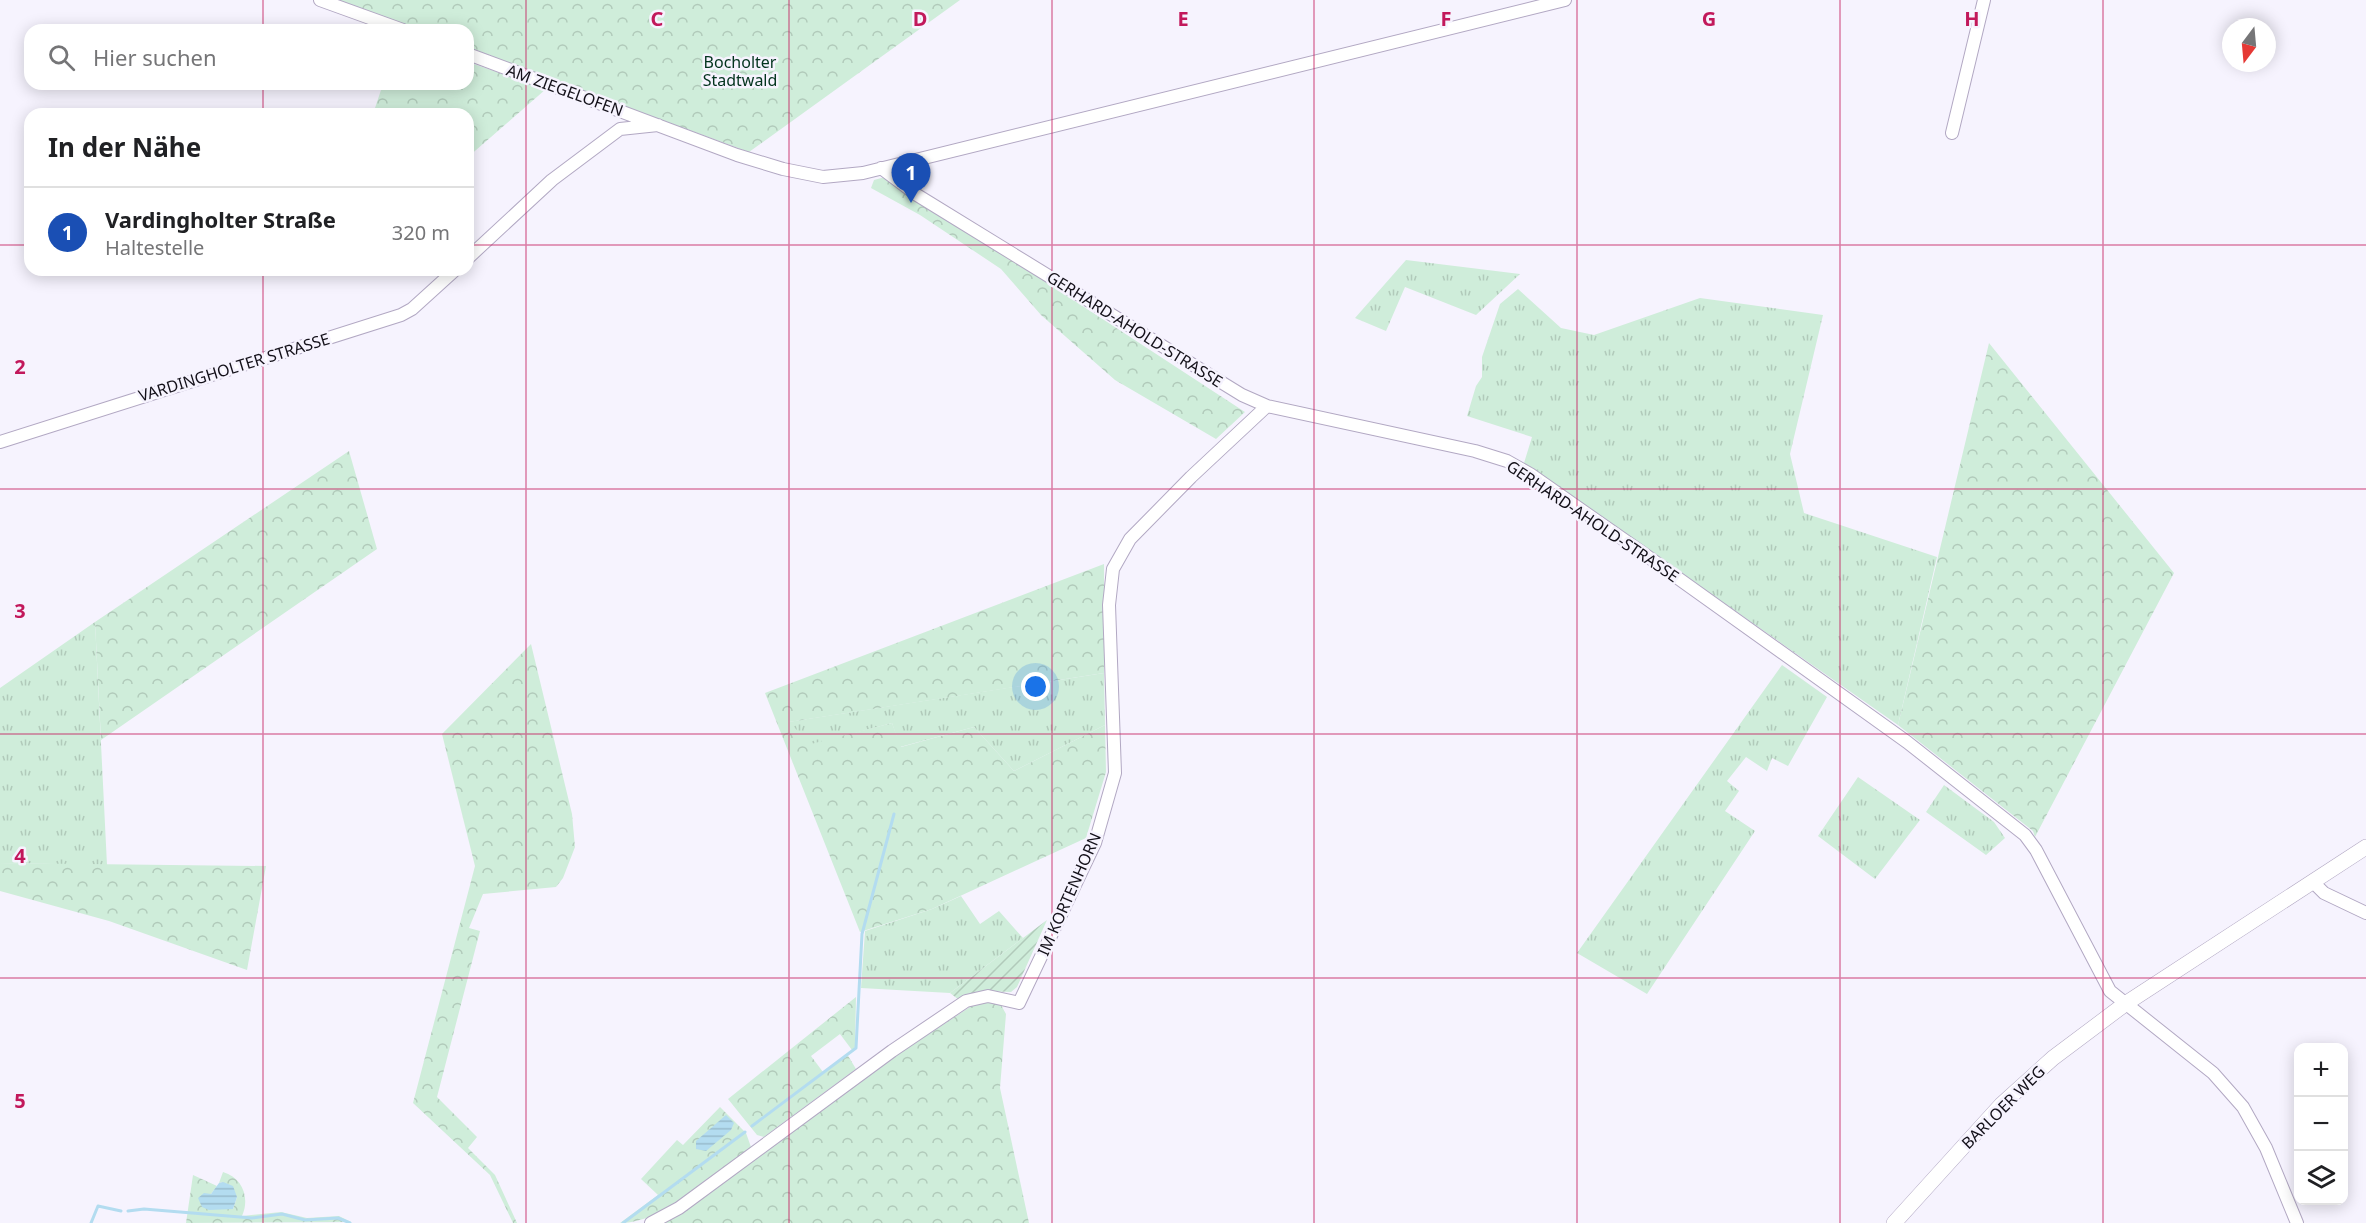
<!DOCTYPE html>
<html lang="de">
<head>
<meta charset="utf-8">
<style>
	body { margin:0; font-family:"Noto Sans",sans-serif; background:#f2f2f2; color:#202124 }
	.controls { position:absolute; right:18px; bottom:18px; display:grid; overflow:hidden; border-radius:12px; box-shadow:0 3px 15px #0003 }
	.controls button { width:54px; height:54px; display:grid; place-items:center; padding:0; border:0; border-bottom:2px solid #e0e0e0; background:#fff; color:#202124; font:30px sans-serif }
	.compass { position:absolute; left:2222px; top:18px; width:54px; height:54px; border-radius:50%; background:#fff; box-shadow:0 3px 15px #0003; rotate:196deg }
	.you { position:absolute; left:1036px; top:687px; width:21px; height:21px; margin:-15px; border:4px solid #fff; border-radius:50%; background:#1a73e8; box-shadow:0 0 0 9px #1a73e833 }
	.badge { display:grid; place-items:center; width:39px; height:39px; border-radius:50%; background:#1f6475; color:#fff; font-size:20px; font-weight:700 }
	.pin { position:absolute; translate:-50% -50px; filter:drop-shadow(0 2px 3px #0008) }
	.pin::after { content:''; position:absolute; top:32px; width:21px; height:18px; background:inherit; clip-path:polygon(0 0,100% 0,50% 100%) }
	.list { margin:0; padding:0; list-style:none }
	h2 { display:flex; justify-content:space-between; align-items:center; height:78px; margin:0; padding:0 24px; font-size:26px }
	h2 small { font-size:20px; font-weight:400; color:#757577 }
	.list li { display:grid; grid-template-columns:39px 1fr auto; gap:18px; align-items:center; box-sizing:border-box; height:90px; padding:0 24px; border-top:2px solid #e0e0e0 }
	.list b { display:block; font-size:22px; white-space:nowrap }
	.list p { margin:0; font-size:20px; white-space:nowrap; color:#757577 }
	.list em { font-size:20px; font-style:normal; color:#757577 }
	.icon { flex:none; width:33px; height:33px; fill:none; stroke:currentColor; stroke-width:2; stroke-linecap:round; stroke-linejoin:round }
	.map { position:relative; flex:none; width:2366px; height:1223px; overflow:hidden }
	.search { position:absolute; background:#fff; box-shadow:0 3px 15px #0003; left:24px; top:24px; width:450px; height:66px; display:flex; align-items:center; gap:15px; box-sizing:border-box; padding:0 21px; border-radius:18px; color:#757577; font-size:22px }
	.panel { position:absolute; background:#fff; box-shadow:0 3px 15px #0003; left:24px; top:108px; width:450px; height:168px; border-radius:18px }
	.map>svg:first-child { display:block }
</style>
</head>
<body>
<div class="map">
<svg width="2366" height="1223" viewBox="0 0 2366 1223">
	<defs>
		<pattern id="grass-tufts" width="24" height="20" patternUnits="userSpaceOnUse" patternTransform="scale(1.5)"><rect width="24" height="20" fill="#cfedda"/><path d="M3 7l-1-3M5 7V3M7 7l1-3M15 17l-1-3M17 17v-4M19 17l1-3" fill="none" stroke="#b1caba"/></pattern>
		<pattern id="forest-crowns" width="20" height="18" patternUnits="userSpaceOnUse" patternTransform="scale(1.5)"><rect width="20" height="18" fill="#cfedda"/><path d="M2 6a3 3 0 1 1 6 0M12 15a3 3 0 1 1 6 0" fill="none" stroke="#b1caba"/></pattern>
		<pattern id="garden-furrows" width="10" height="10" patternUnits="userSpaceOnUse" patternTransform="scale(1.5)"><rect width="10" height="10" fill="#cfedda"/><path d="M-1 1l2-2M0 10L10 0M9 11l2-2" fill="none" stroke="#b1caba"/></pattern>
		<pattern id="water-rules" width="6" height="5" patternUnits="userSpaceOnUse" patternTransform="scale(1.5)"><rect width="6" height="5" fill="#b3dcf0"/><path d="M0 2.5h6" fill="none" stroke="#99bccd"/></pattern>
	</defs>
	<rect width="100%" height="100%" fill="#f6f3fe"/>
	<!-- grass -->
	<path fill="url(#grass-tufts)" d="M1406,260L1520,274L1476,315L1405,287L1386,331L1355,318Z
		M1518,289L1561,328L1594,335L1700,298L1823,315L1790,454L1804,513L1937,557L1898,725L1524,463L1532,437L1467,416L1476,386L1482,377V357L1500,304Z
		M95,622L107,865L0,863V688Z
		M1782,665L1827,697L1788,766L1772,758L1767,771L1746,757L1727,781L1739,791L1725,811L1755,831L1647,994L1577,953Z
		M1104,673L1105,725L1014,771L974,727L900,747L892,723L811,745L788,722Z
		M1858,777L1920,820L1875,879L1818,836Z
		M1944,785L1994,822L2005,838L1986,855L1926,812Z
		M961,896L980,924L999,911L1023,938L950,993L861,988L865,931L932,909Z"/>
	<!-- forest -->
	<path fill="url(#forest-crowns)" d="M334,0H960L749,152L468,49V30H417Z
		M468,62L546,89L468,157V114H373L383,84H468Z
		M885,177L1245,412L1216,439L1115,380L1041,315L1001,269L920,215L871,188L874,180Z
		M1989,343L2174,573L2035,837L2033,831L1898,725Z
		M349,451L377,549L101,740L95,622Z
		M1104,564V673L789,722L811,744L892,723L901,747L974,727L1014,771L1105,725L1106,772L1086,838L932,909L860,932L765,693Z
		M531,644L572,814L575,847L563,878L556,887L483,894L469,928L480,931L437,1097L477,1137L468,1148L495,1175L517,1223H513L490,1175L413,1103L475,866L442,734Z
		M0,863L266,866L247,970L109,921L0,891Z
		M856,997L855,1047L852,1050L840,1034L811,1056L823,1072L847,1054L856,1069L764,1137L757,1135L728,1099Z
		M985,1002L1001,1005L1006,1014L1000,1088L1029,1223H664L878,1067L973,1005Z
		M720,1107L746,1133L751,1147C716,1173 665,1223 620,1223L658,1195L641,1179L677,1140L683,1145Z
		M223,1172C243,1178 250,1198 242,1216L281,1212L307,1218L339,1216L351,1222L186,1223L193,1175L217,1186L211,1194H204L233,1209L237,1197L223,1182L219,1183Z"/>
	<!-- garden -->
	<path fill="url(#garden-furrows)" d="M1047,920L1017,987L1011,992L979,991L959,1000L950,993Z"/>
	<!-- water -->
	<path fill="url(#water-rules)" d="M726,1115L734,1123L731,1130L706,1151L696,1149V1141Z
		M223,1182L233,1186L237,1197L233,1209L209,1210L202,1207L198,1198L204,1193L211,1194L219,1183Z"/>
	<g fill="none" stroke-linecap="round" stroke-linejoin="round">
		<!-- stream -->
		<path stroke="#b3dcf0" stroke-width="3" d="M752,1126L856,1048L862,934L894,814
			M128,1211L144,1209L252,1218L282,1214L305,1220L338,1218L350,1223
			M91,1223L98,1206L121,1211
			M623,1223L745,1132"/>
		<!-- minor casing -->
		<g stroke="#b2a8c3" stroke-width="14">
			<path id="minor" d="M320,0L403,30
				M468,54L737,155L783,169L823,177L863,173L1565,0
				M1952,133L1984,0
				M881,168L917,195L1242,395L1267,406L1475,451L1507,461L1530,474L1640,551L1907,742L2025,835L2036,850L2110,991L2213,1073L2243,1107L2266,1148L2297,1223
				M468,258L552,180L620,129L658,125
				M0,442L401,315L412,309L455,270
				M2313,882L2324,893L2366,913
				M651,1223L679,1208L892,1051L966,1001L988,996L1019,1003L1095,843L1115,773L1109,605L1113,569L1130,539L1191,477L1267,406"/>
		</g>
		<!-- tertiary casing -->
		<g stroke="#b2a8c3" stroke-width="16">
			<path id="tertiary" d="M1894,1223L2001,1105L2053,1058L2125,1004L2366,847"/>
		</g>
		<!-- minor -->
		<use href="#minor" stroke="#fff" stroke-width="12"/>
		<!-- tertiary -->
		<use href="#tertiary" stroke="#fff" stroke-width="15"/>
	</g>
	<!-- grid -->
	<path fill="none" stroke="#c2185b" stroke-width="1.5" stroke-opacity="0.55" d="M263,0V30M526,0V1223M789,0V1223M1052,0V1223M1314,0V1223M1577,0V1223M1840,0V1223M2103,0V1223M263,84V114M0,245H30M468,245H2366M263,270V1223M0,489H2366M0,734H2366M0,978H2366"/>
	<g text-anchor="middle" stroke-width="5" stroke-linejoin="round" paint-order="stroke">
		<!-- park labels -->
		<g font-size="16" fill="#02331d" stroke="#f6f3fe">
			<text x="740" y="68">Bocholter<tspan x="740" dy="18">Stadtwald</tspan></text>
		</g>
		<!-- street labels -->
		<g font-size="16" fill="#131019" stroke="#f6f3fe">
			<text transform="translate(565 90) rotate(20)" y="6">AM ZIEGELOFEN</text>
			<text transform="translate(1135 329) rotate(32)" y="6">GERHARD-AHOLD-STRASSE</text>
			<text transform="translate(234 367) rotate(-17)" y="6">VARDINGHOLTER STRASSE</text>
			<text transform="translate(1593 521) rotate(34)" y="6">GERHARD-AHOLD-STRASSE</text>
			<text transform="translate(1069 894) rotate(-66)" y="6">IM KORTENHORN</text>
			<text transform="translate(2003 1107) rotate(-45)" y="6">BARLOER WEG</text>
		</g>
	</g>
	<g font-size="20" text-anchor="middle" font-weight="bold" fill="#c2185b" stroke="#f6f3fe" stroke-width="5" stroke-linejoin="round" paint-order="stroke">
		<text x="657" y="26">C</text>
		<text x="920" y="26">D</text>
		<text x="1183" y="26">E</text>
		<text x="1446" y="26">F</text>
		<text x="1709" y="26">G</text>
		<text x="1972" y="26">H</text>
		<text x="20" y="374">2</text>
		<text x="20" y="618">3</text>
		<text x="20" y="863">4</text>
		<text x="20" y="1108">5</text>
	</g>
</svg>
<div class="controls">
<button>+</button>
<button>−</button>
<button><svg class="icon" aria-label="layers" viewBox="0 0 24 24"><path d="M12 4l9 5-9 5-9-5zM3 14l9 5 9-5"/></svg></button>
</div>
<svg class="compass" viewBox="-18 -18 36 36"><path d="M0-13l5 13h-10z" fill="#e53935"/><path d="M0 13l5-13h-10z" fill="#757577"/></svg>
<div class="you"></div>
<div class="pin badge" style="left:911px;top:203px;background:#1a4fb4">1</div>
<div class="search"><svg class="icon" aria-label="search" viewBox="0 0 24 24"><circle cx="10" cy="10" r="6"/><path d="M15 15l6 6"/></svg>Hier suchen</div>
<section class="panel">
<h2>In der Nähe<small></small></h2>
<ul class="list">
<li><span class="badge" style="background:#1a4fb4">1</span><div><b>Vardingholter Straße</b><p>Haltestelle</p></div><em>320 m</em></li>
</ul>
</section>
</div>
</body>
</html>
